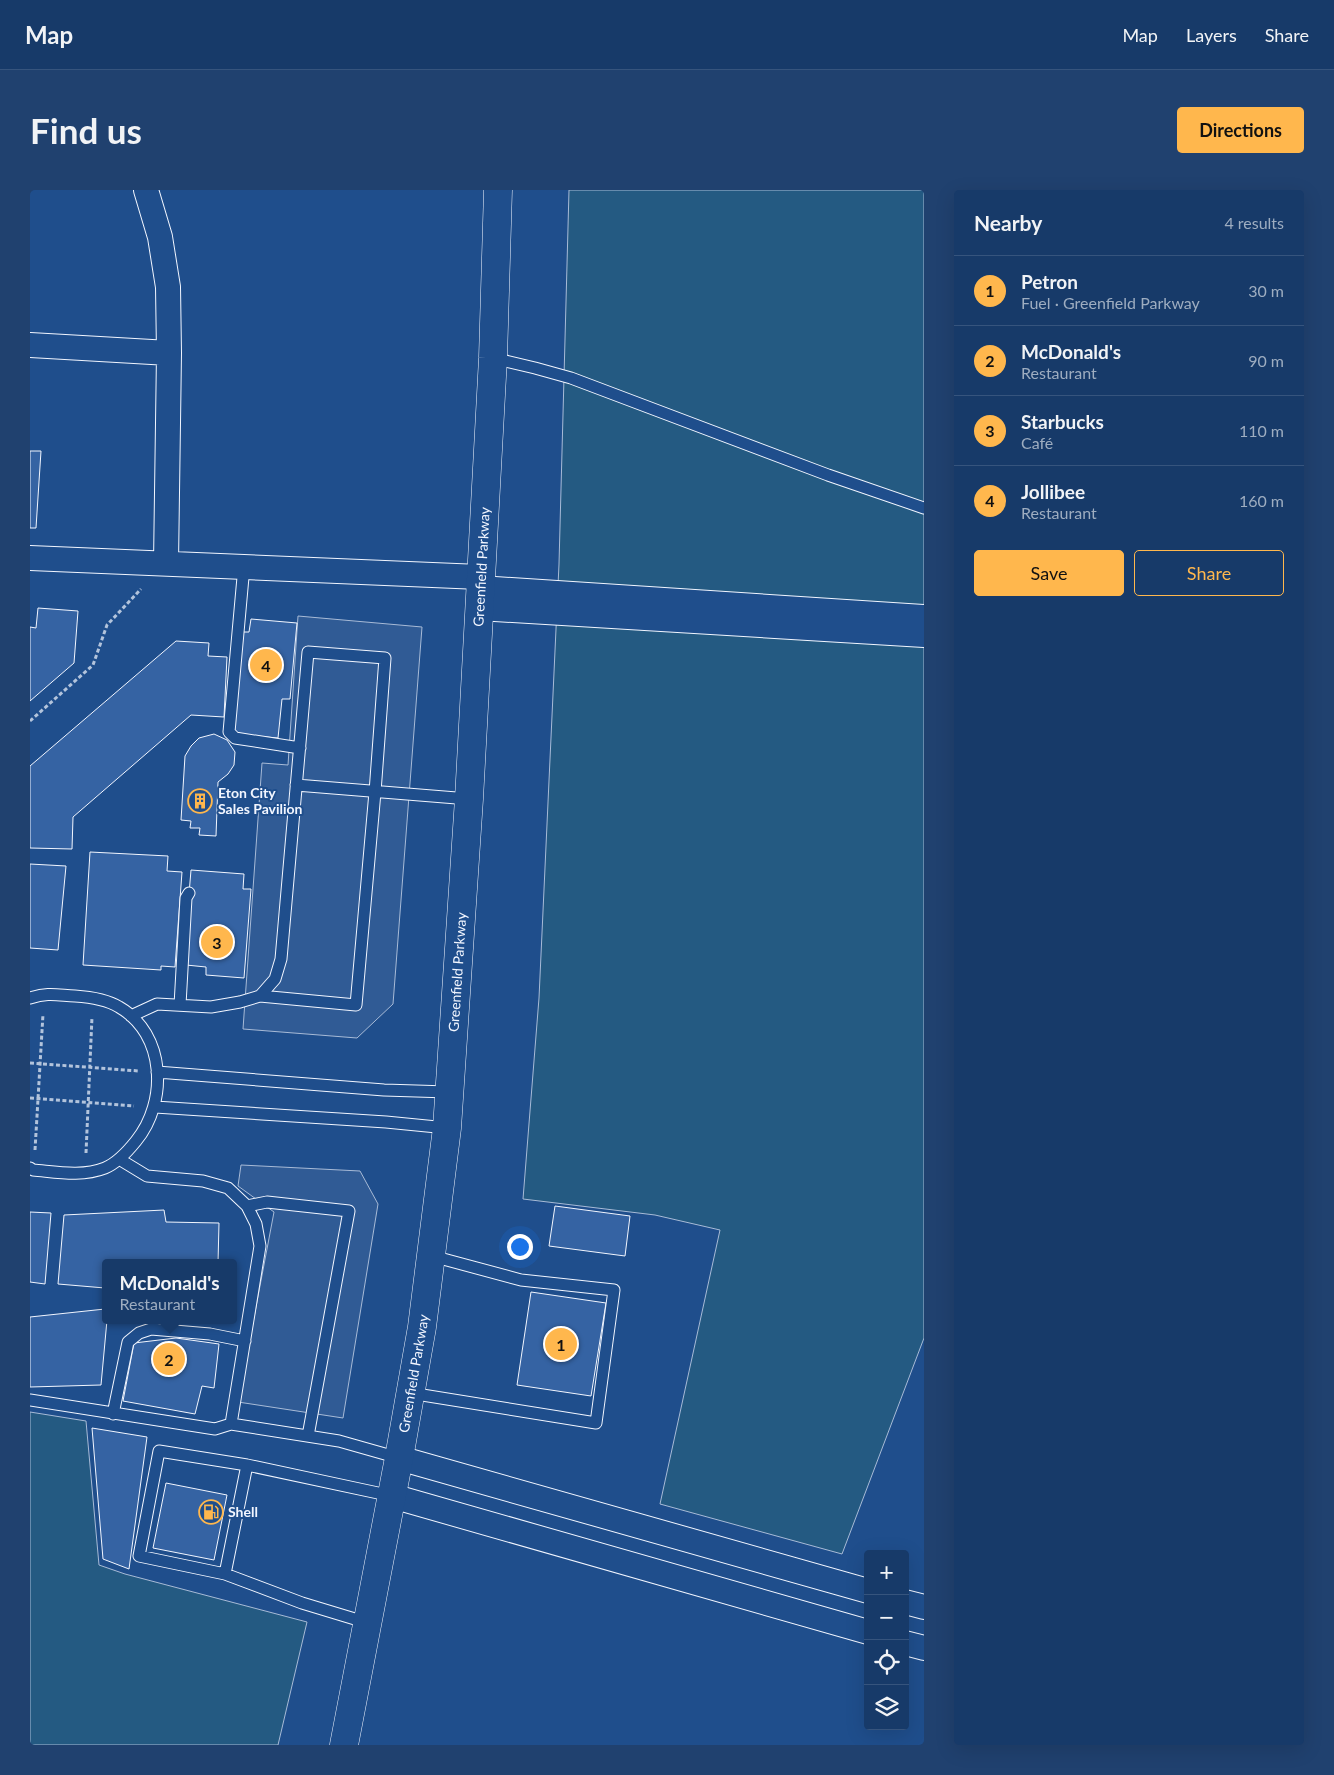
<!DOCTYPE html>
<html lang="en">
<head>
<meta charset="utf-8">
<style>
	body { margin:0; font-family:Lato,sans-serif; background:#20416f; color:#f1f3f6 }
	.controls { position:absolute; right:15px; bottom:15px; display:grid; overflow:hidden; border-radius:5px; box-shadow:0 5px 20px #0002 }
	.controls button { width:45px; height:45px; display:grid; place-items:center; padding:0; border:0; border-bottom:1px solid #36547d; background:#173a69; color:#f1f3f6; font:25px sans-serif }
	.you { position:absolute; left:489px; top:1056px; width:18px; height:18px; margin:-12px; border:4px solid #fff; border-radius:50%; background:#1a73e8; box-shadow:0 0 0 8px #1a73e833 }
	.badge { display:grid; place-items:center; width:32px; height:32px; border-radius:50%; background:#ffb74d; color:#111; font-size:16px; font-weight:700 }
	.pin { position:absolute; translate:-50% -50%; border:2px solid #fff; box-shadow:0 1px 5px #0006 }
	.popup { position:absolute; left:72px; top:1069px; width:135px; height:65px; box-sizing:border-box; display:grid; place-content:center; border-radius:5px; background:#173a69; filter:drop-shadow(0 1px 4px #0005); font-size:16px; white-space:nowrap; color:#9eadc0 }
	.popup b { font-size:19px; color:#f1f3f6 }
	.popup::after { content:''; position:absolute; left:50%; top:100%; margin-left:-10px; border:10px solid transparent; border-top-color:#173a69 }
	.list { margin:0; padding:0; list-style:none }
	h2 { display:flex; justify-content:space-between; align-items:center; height:65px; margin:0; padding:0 20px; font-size:21px }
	h2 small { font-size:16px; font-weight:400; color:#9eadc0 }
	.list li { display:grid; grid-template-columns:32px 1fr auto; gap:15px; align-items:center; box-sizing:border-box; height:70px; padding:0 20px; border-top:1px solid #36547d }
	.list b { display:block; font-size:19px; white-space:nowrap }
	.list p { margin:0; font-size:16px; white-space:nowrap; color:#9eadc0 }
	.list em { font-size:16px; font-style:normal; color:#9eadc0 }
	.actions { display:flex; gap:10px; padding:15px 20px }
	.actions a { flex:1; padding:11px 0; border:1px solid #ffb74d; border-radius:5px; text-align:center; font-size:18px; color:#ffb74d }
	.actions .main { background:#ffb74d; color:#111 }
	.icon { flex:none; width:28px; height:28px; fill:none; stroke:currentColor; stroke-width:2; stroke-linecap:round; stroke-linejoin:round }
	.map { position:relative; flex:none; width:894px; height:1555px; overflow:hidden; border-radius:5px }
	header { display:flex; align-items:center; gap:30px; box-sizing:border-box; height:70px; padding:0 25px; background:#173a69; border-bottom:1px solid #36547d }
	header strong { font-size:24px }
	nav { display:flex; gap:28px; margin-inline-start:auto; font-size:18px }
	.intro { display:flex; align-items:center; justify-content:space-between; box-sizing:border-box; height:120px; padding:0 30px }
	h1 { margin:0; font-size:35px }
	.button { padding:12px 22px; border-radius:5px; background:#ffb74d; color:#111; font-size:18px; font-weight:700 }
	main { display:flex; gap:30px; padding:0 30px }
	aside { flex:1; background:#173a69; border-radius:5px; box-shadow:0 5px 20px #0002 }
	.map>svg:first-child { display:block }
</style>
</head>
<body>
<header>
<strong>Map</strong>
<nav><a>Map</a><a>Layers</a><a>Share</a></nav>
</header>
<div class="intro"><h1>Find us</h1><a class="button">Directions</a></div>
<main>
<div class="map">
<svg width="894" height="1555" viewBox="0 0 894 1555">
	<rect width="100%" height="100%" fill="#1f4e8c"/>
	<!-- grass -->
	<path fill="#245a82" stroke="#a8bbd7" d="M539,0H894V1148L812,1364L630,1314L690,1040L625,1025L493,1009L509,808L529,374Z
		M0,1222L56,1231L69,1375L95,1384L277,1432L248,1555H0Z"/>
	<!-- parking -->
	<path fill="#305b95" stroke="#a8bbd7" d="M268,426L392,437L363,814L327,848L213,839L232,573L258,575Z
		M211,975L330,981L348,1014L313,1228L208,1212L244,1022L208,996Z"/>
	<!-- building -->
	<path fill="#3563a3" stroke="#f2f6ff" d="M0,261H11L6,338H0Z
		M8,418L48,421L44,473L0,511V437L6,438Z
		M221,429L267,433L260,509H252L248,548L203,544L213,442H219Z
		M146,451L179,453L178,466L197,467L194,527L161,525L43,627L42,659L0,658V576Z
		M184,544L197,550L205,562L204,575L198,584L188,592L186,646L169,645L170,638H160L161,631L151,630L155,566L161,556L169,548Z
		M60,662L138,666L137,681L152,682L145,777L131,776V780L53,775Z
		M0,674L36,676L28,760L0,758Z
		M161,680L214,684L213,699H221L214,788L176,785V777L156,775L157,728Z
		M525,1016L600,1026L595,1066L519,1056Z
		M134,1020L136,1032L189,1033L188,1073H75V1098L28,1094L34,1025Z
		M0,1022L21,1023L15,1094L0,1092Z
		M501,1102L576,1113L561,1206L487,1195Z
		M75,1119V1130H77L71,1195L0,1197V1127Z
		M146,1148L189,1154L184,1198L172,1196L165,1224L93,1211L104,1153Z
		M62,1238L117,1247L99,1379L73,1369Z
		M136,1293L197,1305L184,1370L123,1358Z"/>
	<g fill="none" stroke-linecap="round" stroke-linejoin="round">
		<!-- service casing -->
		<g stroke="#f2f6ff" stroke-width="13">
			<path id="service" d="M463,168L505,178L541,188L798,285L894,318
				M214,376L199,542L205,548L270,558
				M266,595L439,609
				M0,808C18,802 27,805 45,806C60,807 76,809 89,817C136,844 138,912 106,951C98,961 87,973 75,978C52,987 27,982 3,980L0,978
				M150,815L156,708L159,703
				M101,826L127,814L181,817L210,812L230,806L326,815L345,602L355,468L278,462L251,769L245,789L230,806
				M127,882L354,900L418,902
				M125,917L356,932L417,938
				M89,969L117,986L173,991L198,998L217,1016L226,1034L230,1056L201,1234
				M217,1016L237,1012L319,1021L278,1246
				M380,1203L566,1233L584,1100L491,1090L402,1066
				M0,1210L185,1239L201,1234L309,1251L369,1268
				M83,1224L98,1152L109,1143L121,1139L180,1144L215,1151
				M195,1384L217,1275
				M338,1433L272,1413L195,1384L109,1366L129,1261L217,1275L362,1306"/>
		</g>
		<!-- minor casing -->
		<g stroke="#f2f6ff" stroke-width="26">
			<path id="minor" d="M116,0L130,47L138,97L139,163L136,373
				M0,155L139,163
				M0,368L450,387
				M450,398L894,427
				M449,418L894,445
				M369,1268L838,1401
				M362,1306L838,1442
				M875,1412L894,1417
				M875,1453L894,1458"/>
		</g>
		<!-- secondary casing -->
		<g stroke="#f2f6ff" stroke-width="29">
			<g id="secondary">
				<path id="s1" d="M314,1555L369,1268L392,1137L417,938L439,609L463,168L468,0"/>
			</g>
		</g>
		<!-- path -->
		<path stroke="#b3c4dc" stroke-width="3" stroke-dasharray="4 2.5" stroke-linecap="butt" d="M0,531L63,475L77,435L111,399
			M0,873L109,881
			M0,908L104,916
			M5,960L13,824
			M56,963L62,827"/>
		<!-- service -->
		<use href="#service" stroke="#1f4e8c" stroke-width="11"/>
		<!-- minor -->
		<use href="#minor" stroke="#1f4e8c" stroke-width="24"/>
		<!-- secondary -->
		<use href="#secondary" stroke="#1f4e8c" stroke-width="28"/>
	</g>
	<!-- icons -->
	<defs>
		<g id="building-ring" transform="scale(1.25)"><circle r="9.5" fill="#1f4e8c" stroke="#ffb74d" stroke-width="1.5"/><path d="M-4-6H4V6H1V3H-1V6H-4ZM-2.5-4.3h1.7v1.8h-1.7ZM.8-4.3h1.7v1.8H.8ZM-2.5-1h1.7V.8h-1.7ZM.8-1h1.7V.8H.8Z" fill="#ffb74d"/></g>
		<g id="fuel-ring" transform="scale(1.25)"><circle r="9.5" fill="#1f4e8c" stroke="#ffb74d" stroke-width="1.5"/><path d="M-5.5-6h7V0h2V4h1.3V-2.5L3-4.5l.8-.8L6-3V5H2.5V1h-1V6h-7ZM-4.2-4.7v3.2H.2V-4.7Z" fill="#ffb74d"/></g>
	</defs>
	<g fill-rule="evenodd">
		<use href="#building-ring" x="170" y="611"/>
		<use href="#fuel-ring" x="181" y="1322"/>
	</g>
	<g text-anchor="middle" stroke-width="4" stroke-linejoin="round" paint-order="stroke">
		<!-- street labels -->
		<g font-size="14" fill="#f2f6ff" stroke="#1f4e8c">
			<text dy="5" stroke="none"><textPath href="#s1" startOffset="1188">Greenfield Parkway</textPath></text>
			<text dy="5" stroke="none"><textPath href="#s1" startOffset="782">Greenfield Parkway</textPath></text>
			<text dy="5" stroke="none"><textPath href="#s1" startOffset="378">Greenfield Parkway</textPath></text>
		</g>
		<!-- poi labels -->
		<g font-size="14" font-weight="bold" fill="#f2f6ff" stroke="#1f4e8c" text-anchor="start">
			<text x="188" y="608">Eton City<tspan x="188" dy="16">Sales Pavilion</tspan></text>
			<text x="198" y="1327">Shell</text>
		</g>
	</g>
</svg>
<div class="controls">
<button>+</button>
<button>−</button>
<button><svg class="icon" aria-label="locate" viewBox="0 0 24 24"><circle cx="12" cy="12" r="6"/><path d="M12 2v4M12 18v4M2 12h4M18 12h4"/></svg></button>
<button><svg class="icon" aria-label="layers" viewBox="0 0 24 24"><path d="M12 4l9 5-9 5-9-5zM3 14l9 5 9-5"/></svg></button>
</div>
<div class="you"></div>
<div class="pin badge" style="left:531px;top:1154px">1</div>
<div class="pin badge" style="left:139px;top:1169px">2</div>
<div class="popup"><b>McDonald's</b>Restaurant</div>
<div class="pin badge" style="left:187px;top:752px">3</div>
<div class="pin badge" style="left:236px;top:475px">4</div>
</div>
<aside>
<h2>Nearby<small>4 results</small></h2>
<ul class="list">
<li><span class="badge">1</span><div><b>Petron</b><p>Fuel · Greenfield Parkway</p></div><em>30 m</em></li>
<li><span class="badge">2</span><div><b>McDonald's</b><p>Restaurant</p></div><em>90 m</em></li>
<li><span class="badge">3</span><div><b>Starbucks</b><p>Café</p></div><em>110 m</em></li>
<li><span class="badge">4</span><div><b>Jollibee</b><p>Restaurant</p></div><em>160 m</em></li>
</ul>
<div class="actions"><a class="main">Save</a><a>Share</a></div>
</aside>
</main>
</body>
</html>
